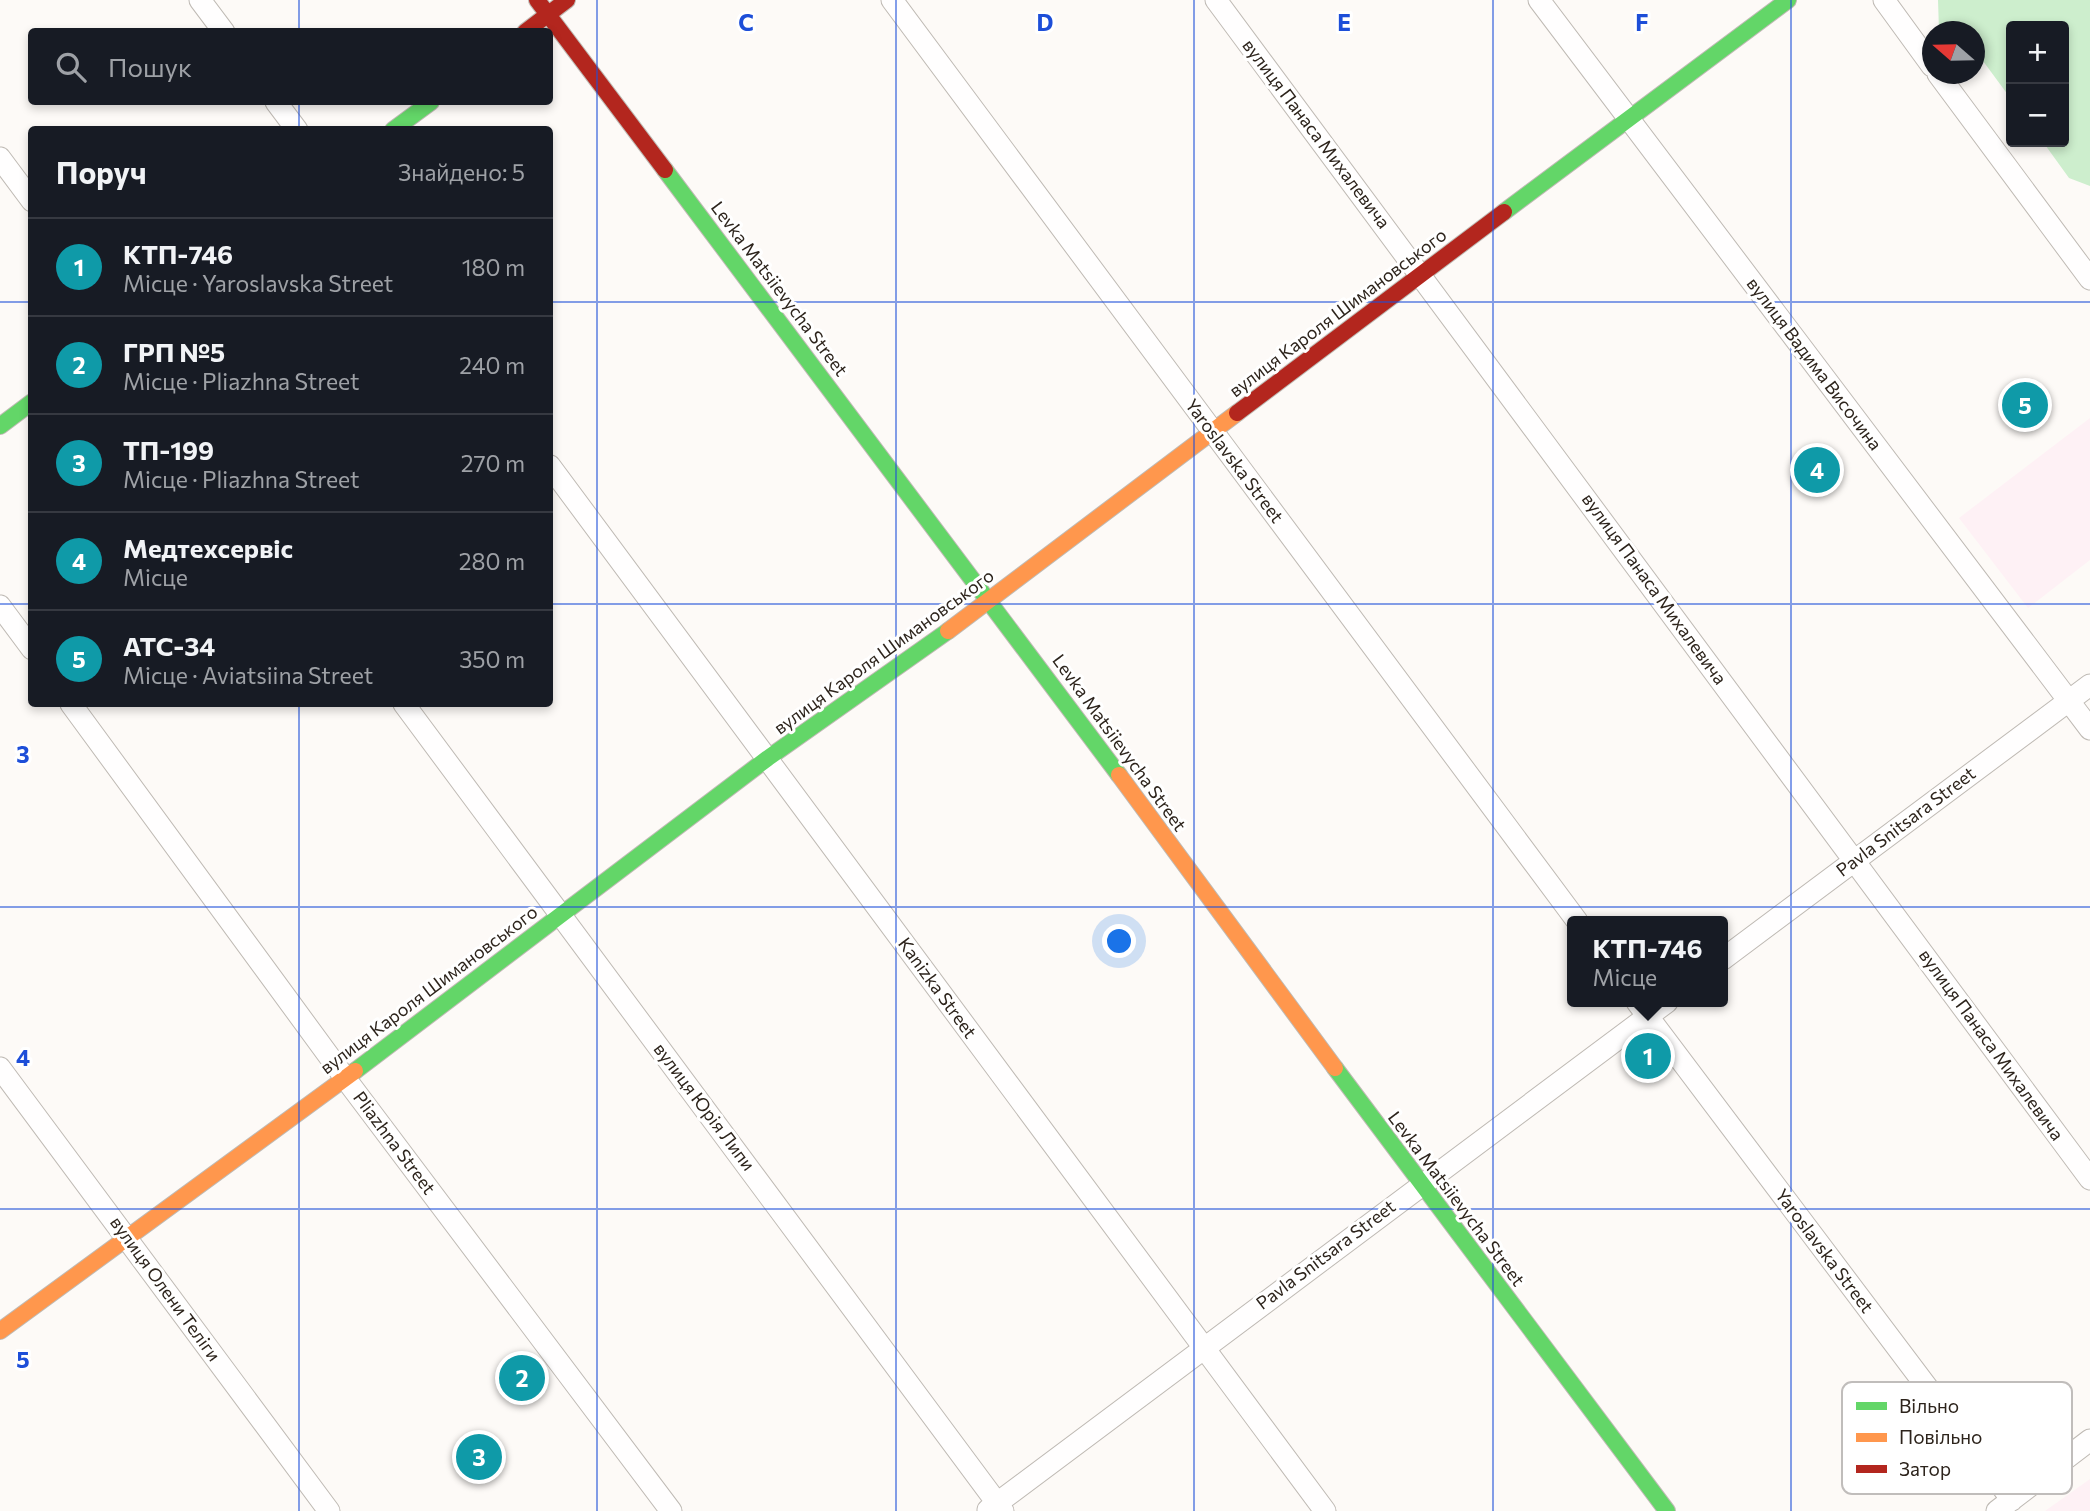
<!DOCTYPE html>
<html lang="uk">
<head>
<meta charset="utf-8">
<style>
	body { margin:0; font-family:Commissioner,sans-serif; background:#242831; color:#f1f3f6 }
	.controls { position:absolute; right:21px; top:21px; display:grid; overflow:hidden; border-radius:7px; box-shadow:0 4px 10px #0003 }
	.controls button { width:63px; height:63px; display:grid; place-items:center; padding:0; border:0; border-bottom:2px solid #363941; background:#171b24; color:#f1f3f6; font:35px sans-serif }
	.compass { position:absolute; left:1922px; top:21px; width:63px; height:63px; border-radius:50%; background:#171b24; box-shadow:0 4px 10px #0003; rotate:290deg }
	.you { position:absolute; left:1120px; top:942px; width:24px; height:24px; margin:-18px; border:5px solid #fff; border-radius:50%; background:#1a73e8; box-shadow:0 0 0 10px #1a73e833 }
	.badge { display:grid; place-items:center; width:46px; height:46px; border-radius:50%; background:#766f69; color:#fff; font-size:23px; font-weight:700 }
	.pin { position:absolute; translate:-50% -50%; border:4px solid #fff; box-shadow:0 2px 7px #0006 }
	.popup { position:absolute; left:1567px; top:916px; width:161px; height:91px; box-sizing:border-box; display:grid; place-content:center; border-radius:7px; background:#171b24; filter:drop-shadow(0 2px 5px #0005); font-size:23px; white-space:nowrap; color:#9ea1a6 }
	.popup b { font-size:26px; color:#f1f3f6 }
	.popup::after { content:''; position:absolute; left:50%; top:100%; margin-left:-14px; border:14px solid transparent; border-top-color:#171b24 }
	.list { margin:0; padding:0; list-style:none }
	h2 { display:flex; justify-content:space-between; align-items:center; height:91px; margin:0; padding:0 28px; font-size:30px }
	h2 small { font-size:23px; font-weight:400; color:#9ea1a6 }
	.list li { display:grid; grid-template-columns:46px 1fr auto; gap:21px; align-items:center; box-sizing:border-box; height:98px; padding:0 28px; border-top:2px solid #363941 }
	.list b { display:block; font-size:26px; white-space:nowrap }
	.list p { margin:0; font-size:23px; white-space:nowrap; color:#9ea1a6 }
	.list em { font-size:23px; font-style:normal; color:#9ea1a6 }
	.icon { flex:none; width:38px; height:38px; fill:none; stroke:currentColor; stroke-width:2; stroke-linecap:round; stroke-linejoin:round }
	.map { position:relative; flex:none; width:2090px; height:1511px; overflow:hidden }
	.search { position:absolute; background:#171b24; box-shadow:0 4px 10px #0003; left:28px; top:28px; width:525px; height:77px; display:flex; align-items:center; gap:18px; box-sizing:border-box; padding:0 24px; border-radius:7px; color:#9ea1a6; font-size:26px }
	.panel { position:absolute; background:#171b24; box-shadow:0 4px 10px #0003; left:28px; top:126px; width:525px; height:581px; border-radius:7px }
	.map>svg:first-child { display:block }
</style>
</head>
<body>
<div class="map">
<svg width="2090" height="1511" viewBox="0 0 2090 1511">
	<rect width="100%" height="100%" fill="#fdfaf7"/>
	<!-- industrial -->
	<path fill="#fef1f5" d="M2090,418V560L2028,608L1959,518Z
		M2090,1479V1511H2045Z"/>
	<!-- green -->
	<path fill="#cdeecd" d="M1938,0H2090V186L2069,178L2043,142H2064V26H2011V99L1983,61L1975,71L1974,32L1939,31Z"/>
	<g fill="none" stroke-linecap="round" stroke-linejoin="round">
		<!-- street casing -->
		<g stroke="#bfbab4" stroke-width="23">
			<path id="street" d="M200,0L224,32
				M892,0L1577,921
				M1216,0L2090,1179
				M1539,0L2090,729
				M1884,0L1932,66
				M1938,74L2090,279
				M276,102L297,130
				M0,158L32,201
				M550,466L1325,1511
				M0,606L32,649
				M71,704L345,1078L671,1511
				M404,704L1003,1511
				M1723,959L2090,685
				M1637,1002L2012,1500
				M0,1068L329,1511
				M988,1510L1667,1002
				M1997,1511L2090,1440"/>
		</g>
		<!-- fast casing -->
		<g stroke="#bfbab4" stroke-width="18">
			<path id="fast" d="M393,130L431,102
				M665,170L1119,775
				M1504,212L1788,0
				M0,426L32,402
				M1335,1068L1667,1511
				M355,1071L768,758L948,631"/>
		</g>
		<!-- slow casing -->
		<g stroke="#bfbab4" stroke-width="18">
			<path id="slow" d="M948,631L1237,413
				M1119,775L1335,1068
				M0,1331L355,1071"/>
		</g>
		<!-- jam casing -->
		<g stroke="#bfbab4" stroke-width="18">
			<path id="jam" d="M537,0L665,170
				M525,32L567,0
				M1237,413L1504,212"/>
		</g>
		<!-- street -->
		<use href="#street" stroke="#fffefe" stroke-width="21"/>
		<!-- fast -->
		<use href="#fast" stroke="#63d668" stroke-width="16"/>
		<!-- slow -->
		<use href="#slow" stroke="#ff974d" stroke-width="16"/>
		<!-- jam -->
		<use href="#jam" stroke="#b3261e" stroke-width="16"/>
	</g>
	<!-- grid -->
	<path fill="none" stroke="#1d4ed8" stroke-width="2" stroke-opacity="0.55" d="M299,0V32M597,0V1511M896,0V1511M1194,0V1511M1493,0V1511M1791,0V1511M299,102V130M0,302H32M550,302H2090M0,604H32M550,604H2090M299,704V1511M0,907H2090M0,1209H2090"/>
	<g text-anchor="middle" stroke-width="6" stroke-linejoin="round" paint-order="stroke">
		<!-- street labels -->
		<g font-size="18" fill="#2d241c" stroke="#fff">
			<text transform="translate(1316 134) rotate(53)" y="6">вулиця Панаса Михалевича</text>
			<text transform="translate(779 289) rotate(53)" y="6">Levka Matsiievycha Street</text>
			<text transform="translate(1338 313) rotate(-37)" y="6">вулиця Кароля Шимановського</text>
			<text transform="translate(1814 364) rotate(53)" y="6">вулиця Вадима Височина</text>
			<text transform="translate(1234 461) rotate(53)" y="6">Yaroslavska Street</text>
			<text transform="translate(1654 589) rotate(54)" y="6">вулиця Панаса Михалевича</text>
			<text transform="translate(884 652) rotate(-36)" y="6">вулиця Кароля Шимановського</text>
			<text transform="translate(1119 743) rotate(54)" y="6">Levka Matsiievycha Street</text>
			<text transform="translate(1906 822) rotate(-37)" y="6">Pavla Snitsara Street</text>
			<text transform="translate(937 988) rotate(54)" y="6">Kanizka Street</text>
			<text transform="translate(429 990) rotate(-37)" y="6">вулиця Кароля Шимановського</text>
			<text transform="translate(1991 1045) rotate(54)" y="6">вулиця Панаса Михалевича</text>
			<text transform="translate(704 1107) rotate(53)" y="6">вулиця Юрія Липи</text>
			<text transform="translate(394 1143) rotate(53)" y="6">Pliazhna Street</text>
			<text transform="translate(1456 1199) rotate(53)" y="6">Levka Matsiievycha Street</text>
			<text transform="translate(1824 1251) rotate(53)" y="6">Yaroslavska Street</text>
			<text transform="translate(1326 1255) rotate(-37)" y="6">Pavla Snitsara Street</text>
			<text transform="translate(165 1289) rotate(54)" y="6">вулиця Олени Теліги</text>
		</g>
	</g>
	<!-- legend -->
	<rect x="1842" y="1382" width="230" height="112" rx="10" fill="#fff" stroke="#c0bdbb" stroke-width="2"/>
	<rect x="1856" y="1402" width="31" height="8" fill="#63d668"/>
	<rect x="1856" y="1433" width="31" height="9" fill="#ff974d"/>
	<rect x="1856" y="1465" width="31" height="8" fill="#b3261e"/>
	<g font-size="19" fill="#2d241c">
		<text x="1899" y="1413">Вільно</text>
		<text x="1899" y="1444">Повільно</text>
		<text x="1899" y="1476">Затор</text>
	</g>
	<g font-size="23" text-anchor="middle" font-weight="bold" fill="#1d4ed8" stroke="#fff" stroke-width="6" stroke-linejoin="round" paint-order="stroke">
		<text x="746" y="31">C</text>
		<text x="1045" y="31">D</text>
		<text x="1344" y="31">E</text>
		<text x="1642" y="31">F</text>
		<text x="23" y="763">3</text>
		<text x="23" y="1066">4</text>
		<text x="23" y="1368">5</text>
	</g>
</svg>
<div class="controls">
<button>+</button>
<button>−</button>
</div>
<svg class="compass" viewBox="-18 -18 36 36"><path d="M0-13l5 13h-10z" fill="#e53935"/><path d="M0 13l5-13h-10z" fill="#9ea1a6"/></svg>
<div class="you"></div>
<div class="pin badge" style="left:1648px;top:1056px;background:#0f9aa8">1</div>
<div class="popup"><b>КТП-746</b>Місце</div>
<div class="pin badge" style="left:522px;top:1378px;background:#0f9aa8">2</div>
<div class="pin badge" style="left:479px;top:1457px;background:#0f9aa8">3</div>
<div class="pin badge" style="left:1817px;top:470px;background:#0f9aa8">4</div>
<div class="pin badge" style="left:2025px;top:405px;background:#0f9aa8">5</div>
<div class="search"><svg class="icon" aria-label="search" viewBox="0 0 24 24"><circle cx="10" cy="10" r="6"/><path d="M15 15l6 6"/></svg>Пошук</div>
<section class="panel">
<h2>Поруч<small>Знайдено: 5</small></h2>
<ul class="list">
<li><span class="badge" style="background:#0f9aa8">1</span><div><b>КТП-746</b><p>Місце · Yaroslavska Street</p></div><em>180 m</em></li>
<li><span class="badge" style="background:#0f9aa8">2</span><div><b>ГРП №5</b><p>Місце · Pliazhna Street</p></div><em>240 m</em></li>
<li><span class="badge" style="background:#0f9aa8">3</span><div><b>ТП-199</b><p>Місце · Pliazhna Street</p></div><em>270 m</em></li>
<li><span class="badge" style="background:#0f9aa8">4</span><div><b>Медтехсервіс</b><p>Місце</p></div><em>280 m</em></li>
<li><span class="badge" style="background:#0f9aa8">5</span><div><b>АТС-34</b><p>Місце · Aviatsiina Street</p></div><em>350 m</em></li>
</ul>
</section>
</div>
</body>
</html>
